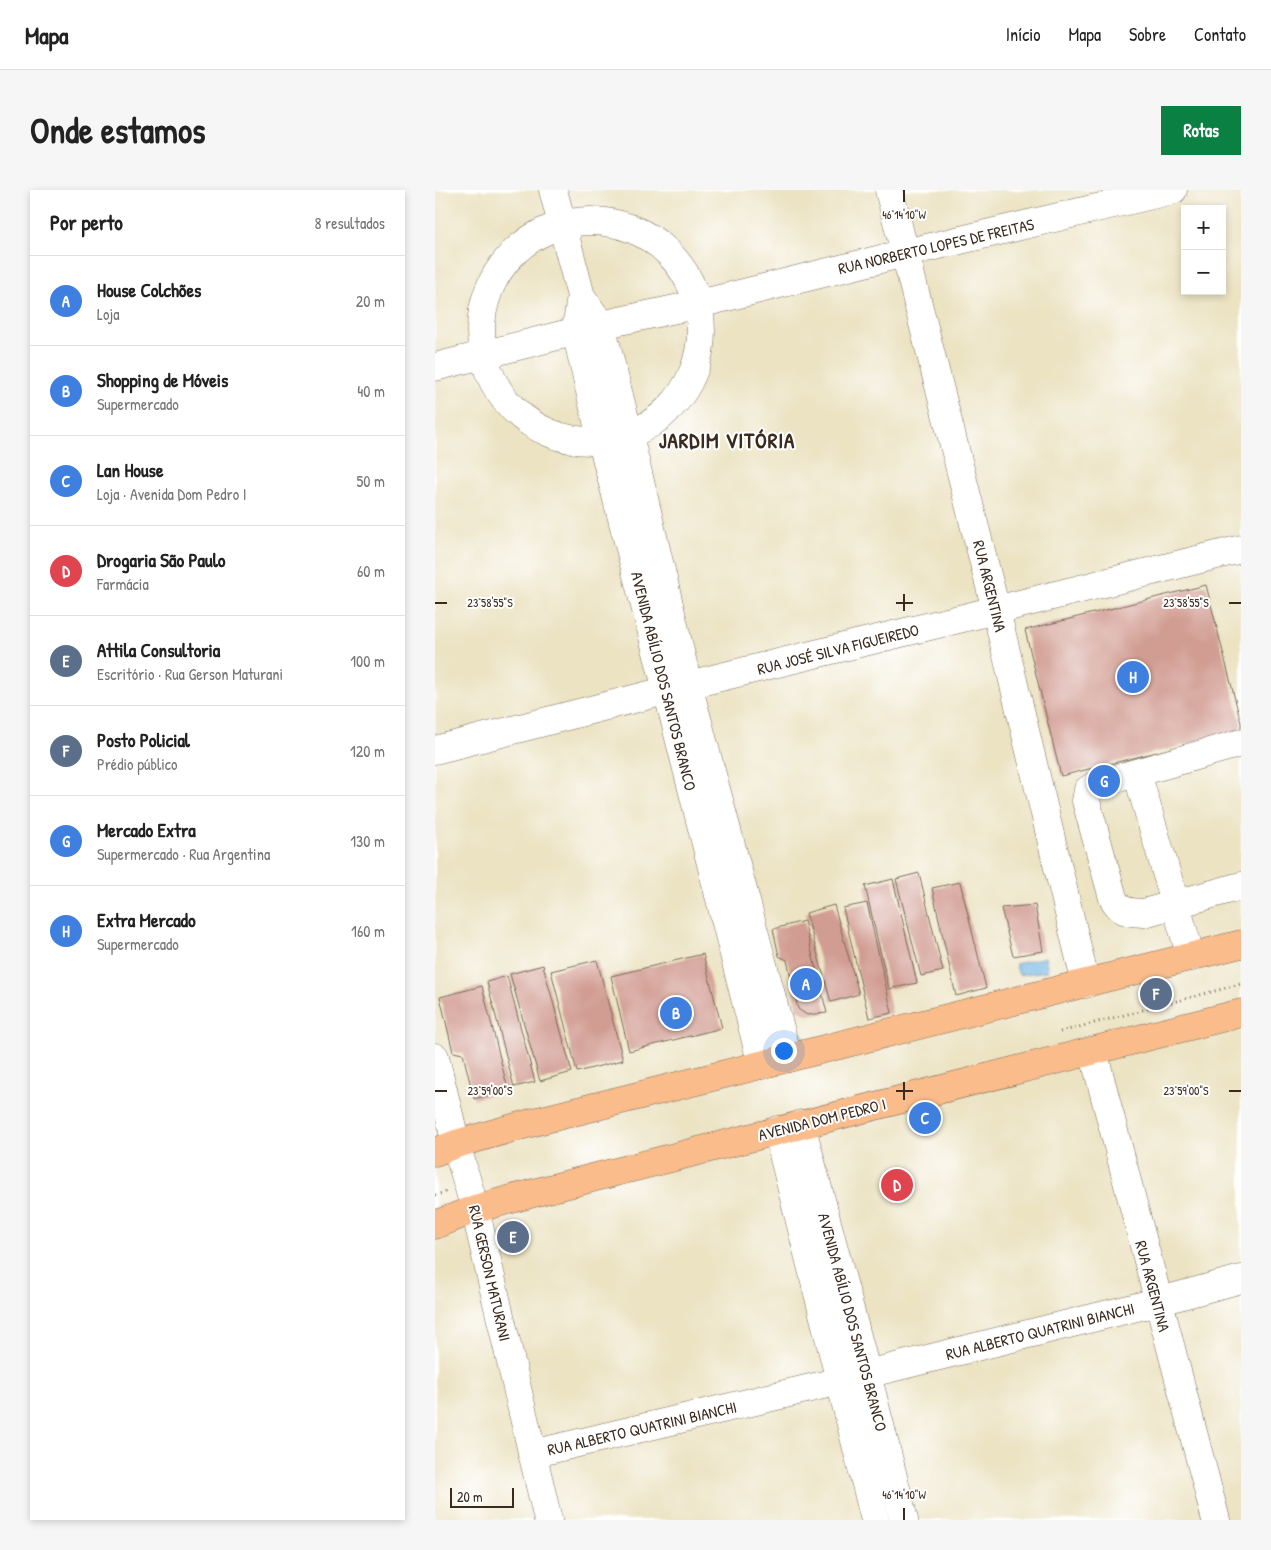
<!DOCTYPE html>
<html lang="pt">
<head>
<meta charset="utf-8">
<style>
	body { margin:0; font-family:"Patrick Hand",sans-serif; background:#f6f6f6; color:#222 }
	.controls { position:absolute; right:15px; top:15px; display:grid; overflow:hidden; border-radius:0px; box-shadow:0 2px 8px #0003 }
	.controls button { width:45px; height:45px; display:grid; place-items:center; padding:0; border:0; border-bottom:1px solid #e0e0e0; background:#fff; color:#222; font:25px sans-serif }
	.scale { position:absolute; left:15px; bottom:12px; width:64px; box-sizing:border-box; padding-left:5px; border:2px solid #3b2a1e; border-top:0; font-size:14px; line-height:18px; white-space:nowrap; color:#3b2a1e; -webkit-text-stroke:4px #fff; paint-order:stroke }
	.you { position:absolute; left:348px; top:860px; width:18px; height:18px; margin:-12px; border:4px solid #fff; border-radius:50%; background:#1a73e8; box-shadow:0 0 0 8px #1a73e833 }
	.badge { display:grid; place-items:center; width:32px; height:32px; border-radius:50%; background:#0b8043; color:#fff; font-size:16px; font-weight:700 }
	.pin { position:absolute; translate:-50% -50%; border:2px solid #fff; box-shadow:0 1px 5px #0006 }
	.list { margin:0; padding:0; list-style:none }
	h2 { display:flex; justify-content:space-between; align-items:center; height:65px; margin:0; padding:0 20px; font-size:21px }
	h2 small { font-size:16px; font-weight:400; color:#767676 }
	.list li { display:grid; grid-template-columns:32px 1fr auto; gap:15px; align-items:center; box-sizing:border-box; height:90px; padding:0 20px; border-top:1px solid #e0e0e0 }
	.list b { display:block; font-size:19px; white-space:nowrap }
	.list p { margin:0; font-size:16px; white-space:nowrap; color:#767676 }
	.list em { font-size:16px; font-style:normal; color:#767676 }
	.map { position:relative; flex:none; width:806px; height:1330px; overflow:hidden; border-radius:0px }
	header { display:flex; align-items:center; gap:30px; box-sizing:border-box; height:70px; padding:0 25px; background:#fff; border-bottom:1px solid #e0e0e0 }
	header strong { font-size:24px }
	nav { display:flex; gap:28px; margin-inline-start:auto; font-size:18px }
	.intro { display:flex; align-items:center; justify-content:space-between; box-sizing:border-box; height:120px; padding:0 30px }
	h1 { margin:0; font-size:35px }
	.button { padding:12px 22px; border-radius:0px; background:#0b8043; color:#fff; font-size:18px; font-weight:700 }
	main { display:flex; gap:30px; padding:0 30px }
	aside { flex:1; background:#fff; border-radius:0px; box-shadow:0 2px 8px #0003 }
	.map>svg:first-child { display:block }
</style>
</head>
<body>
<header>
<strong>Mapa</strong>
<nav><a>Início</a><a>Mapa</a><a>Sobre</a><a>Contato</a></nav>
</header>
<div class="intro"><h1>Onde estamos</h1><a class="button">Rotas</a></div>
<main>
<aside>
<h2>Por perto<small>8 resultados</small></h2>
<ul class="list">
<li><span class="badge" style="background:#3f7fe0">A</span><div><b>House Colchões</b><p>Loja</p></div><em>20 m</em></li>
<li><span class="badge" style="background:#3f7fe0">B</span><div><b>Shopping de Móveis</b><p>Supermercado</p></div><em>40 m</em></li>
<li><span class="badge" style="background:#3f7fe0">C</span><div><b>Lan House</b><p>Loja · Avenida Dom Pedro I</p></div><em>50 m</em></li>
<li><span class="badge" style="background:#e0444e">D</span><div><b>Drogaria São Paulo</b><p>Farmácia</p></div><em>60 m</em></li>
<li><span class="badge" style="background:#5c6f8a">E</span><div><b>Attila Consultoria</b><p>Escritório · Rua Gerson Maturani</p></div><em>100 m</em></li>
<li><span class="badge" style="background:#5c6f8a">F</span><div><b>Posto Policial</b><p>Prédio público</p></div><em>120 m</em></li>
<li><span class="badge" style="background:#3f7fe0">G</span><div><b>Mercado Extra</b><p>Supermercado · Rua Argentina</p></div><em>130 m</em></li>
<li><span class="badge" style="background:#3f7fe0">H</span><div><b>Extra Mercado</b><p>Supermercado</p></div><em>160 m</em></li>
</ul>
</aside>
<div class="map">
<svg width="806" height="1330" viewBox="0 0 806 1330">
	<rect width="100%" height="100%" fill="#fff"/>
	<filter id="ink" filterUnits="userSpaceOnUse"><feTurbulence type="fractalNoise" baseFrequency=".02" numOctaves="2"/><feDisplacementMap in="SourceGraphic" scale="10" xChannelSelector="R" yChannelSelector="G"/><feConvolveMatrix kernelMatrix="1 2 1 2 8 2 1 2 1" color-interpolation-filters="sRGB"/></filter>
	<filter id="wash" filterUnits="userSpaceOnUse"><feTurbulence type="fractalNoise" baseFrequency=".0096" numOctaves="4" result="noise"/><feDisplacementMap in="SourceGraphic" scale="20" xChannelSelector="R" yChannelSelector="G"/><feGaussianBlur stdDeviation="1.12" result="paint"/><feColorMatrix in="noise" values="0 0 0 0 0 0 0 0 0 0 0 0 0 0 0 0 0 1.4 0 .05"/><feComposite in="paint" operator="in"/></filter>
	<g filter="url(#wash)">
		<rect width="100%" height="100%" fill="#ece3c3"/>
		<!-- water -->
		<path fill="#69b0e0" stroke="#526d7f" d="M610,767L613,781L584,785L580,774Z"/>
		<g id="blocks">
			<!-- building -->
			<path fill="#d19c92" d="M771,395L806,533V541L626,586L590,440Z
				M484,683L508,781L486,786L461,689Z
				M458,689L482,793L454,799L430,696Z
				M525,692L551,798L521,806L497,698Z
				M432,713L457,823L434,828L408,718Z
				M399,715L424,804L396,812L371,723Z
				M600,715L608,761L578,766L566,718Z
				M369,731L392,823L372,825L363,819L352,770L344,766L338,739Z
				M268,764L287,838L194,861L176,786Z
				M162,770L188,870L142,882L116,781Z
				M108,775L137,882L105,891L75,784Z
				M72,786L100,892L79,897L52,792Z
				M730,791L735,811L712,816L708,796Z
				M47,796L73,900L39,909L28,864L18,862L5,807Z"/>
		</g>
	</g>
	<g filter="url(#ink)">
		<use href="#blocks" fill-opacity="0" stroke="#796b58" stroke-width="1"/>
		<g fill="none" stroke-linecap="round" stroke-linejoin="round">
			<!-- minor casing -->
			<g stroke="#796b58" stroke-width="29">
				<path id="minor" d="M118,0L146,106L166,135L194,245L253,495L353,868
					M454,0L561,420L651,794
					M46 141a110 110 0 1 1 220 0a110 110 0 1 1-220 0Z
					M146,106L141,142L167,252L232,500L327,875
					M0,177L166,135L264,114L470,63L738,0
					M806,553L662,594L653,600L651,611L678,708C686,723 693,722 709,723L806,696
					M0,560L253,495L561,420L806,359
					M702,583L756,767
					M658,861L781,1330
					M0,867L21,954L40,1019L113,1330
					M366,934L432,1184L469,1330
					M342,940L440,1330
					M432,1184L722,1112L806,1089
					M97,1264L405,1191"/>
			</g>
			<!-- major casing -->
			<g stroke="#796b58" stroke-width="29">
				<path id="major" d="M0,962L21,954L99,932L806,754
					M0,1035L40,1019L106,1001L806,823"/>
			</g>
			<!-- path -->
			<path stroke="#796b58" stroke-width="3" stroke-dasharray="1 4" stroke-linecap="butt" d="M625,842L806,794
				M0,1005L11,1002"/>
			<!-- minor -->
			<use href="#minor" stroke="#fff" stroke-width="28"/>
			<!-- major -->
			<use href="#major" stroke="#fabc8b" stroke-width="28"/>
		</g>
	</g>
	<!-- ticks -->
	<path fill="none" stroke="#3b2a1e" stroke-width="2" d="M469,0V12M469,404V421M0,413H12M461,413H478M794,413H806M469,892V910M0,901H12M461,901H478M794,901H806M469,1318V1330"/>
	<g text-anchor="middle" stroke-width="4" stroke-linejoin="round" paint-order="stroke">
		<!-- street labels -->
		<g font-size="16" fill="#3b2a1e" stroke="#fff">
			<text transform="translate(501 56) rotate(-13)" y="6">RUA NORBERTO LOPES DE FREITAS</text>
			<text transform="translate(555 396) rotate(76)" y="6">RUA ARGENTINA</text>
			<text transform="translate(403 459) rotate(-14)" y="6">RUA JOSÉ SILVA FIGUEIREDO</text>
			<text transform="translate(229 491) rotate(76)" y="6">AVENIDA ABÍLIO DOS SANTOS BRANCO</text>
			<text transform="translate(387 929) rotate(-14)" y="6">AVENIDA DOM PEDRO I</text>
			<text transform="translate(55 1083) rotate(77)" y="6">RUA GERSON MATURANI</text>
			<text transform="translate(718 1096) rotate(75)" y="6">RUA ARGENTINA</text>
			<text transform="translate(418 1132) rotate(75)" y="6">AVENIDA ABÍLIO DOS SANTOS BRANCO</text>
			<text transform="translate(605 1141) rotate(-14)" y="6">RUA ALBERTO QUATRINI BIANCHI</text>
			<text transform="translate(207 1238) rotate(-13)" y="6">RUA ALBERTO QUATRINI BIANCHI</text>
		</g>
		<!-- district labels -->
		<g font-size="21" font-weight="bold" letter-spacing="1" fill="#3b2a1e" stroke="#fff">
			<text x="292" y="258">JARDIM VITÓRIA</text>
		</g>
	</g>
	<g font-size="12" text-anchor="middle" fill="#3b2a1e" stroke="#fff" stroke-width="4" stroke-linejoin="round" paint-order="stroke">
		<text x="469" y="29">46°14'10"W</text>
		<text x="55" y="417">23°58'55"S</text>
		<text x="751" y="417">23°58'55"S</text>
		<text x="55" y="905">23°59'00"S</text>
		<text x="751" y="905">23°59'00"S</text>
		<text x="469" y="1309">46°14'10"W</text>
	</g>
</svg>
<div class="controls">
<button>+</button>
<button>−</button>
</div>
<div class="scale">20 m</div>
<div class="you"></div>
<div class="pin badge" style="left:371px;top:794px;background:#3f7fe0">A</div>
<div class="pin badge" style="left:241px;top:823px;background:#3f7fe0">B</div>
<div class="pin badge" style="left:490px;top:928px;background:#3f7fe0">C</div>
<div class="pin badge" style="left:462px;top:995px;background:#e0444e">D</div>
<div class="pin badge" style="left:78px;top:1047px;background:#5c6f8a">E</div>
<div class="pin badge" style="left:721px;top:804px;background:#5c6f8a">F</div>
<div class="pin badge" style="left:669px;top:591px;background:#3f7fe0">G</div>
<div class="pin badge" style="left:698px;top:487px;background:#3f7fe0">H</div>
</div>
</main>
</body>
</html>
